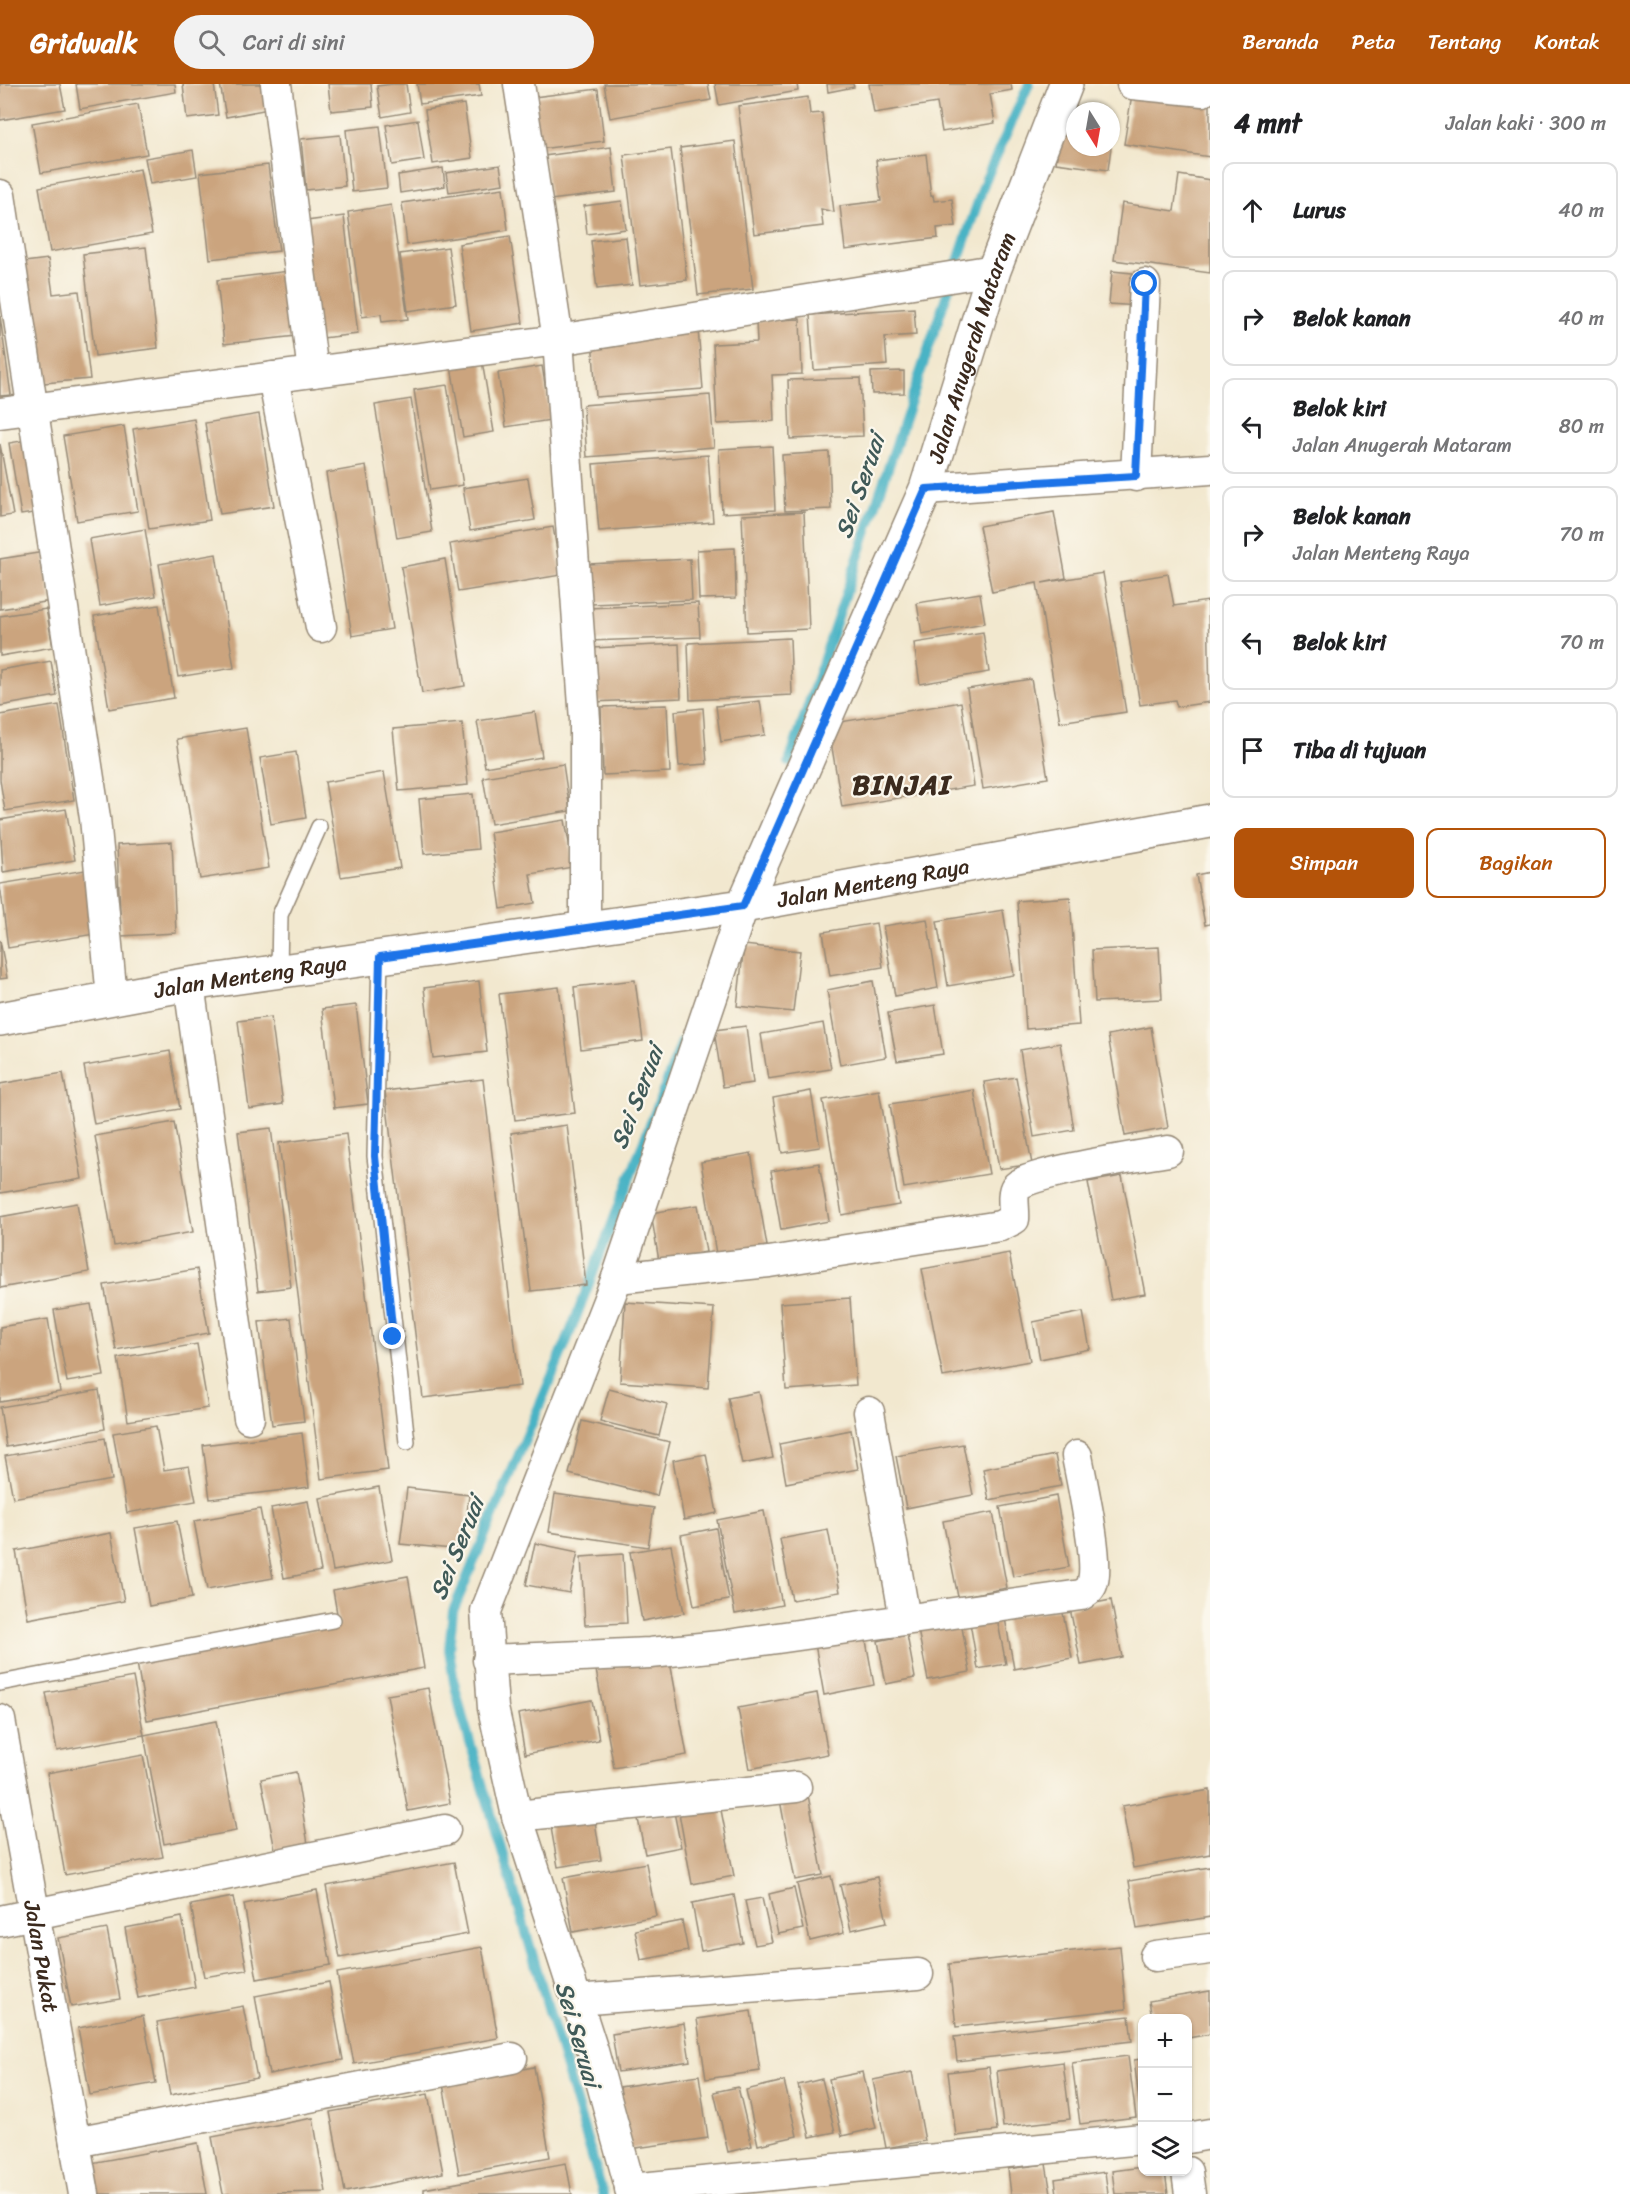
<!DOCTYPE html>
<html lang="id">
<head>
<meta charset="utf-8">
<style>
	body { margin:0; font-family:Sriracha,sans-serif; background:#f2f2f2; color:#202124 }
	.controls { position:absolute; right:18px; bottom:18px; display:grid; overflow:hidden; border-radius:12px; box-shadow:0 2px 4px #0004 }
	.controls button { width:54px; height:54px; display:grid; place-items:center; padding:0; border:0; border-bottom:2px solid #e0e0e0; background:#fff; color:#202124; font:30px sans-serif }
	.compass { position:absolute; left:1066px; top:18px; width:54px; height:54px; border-radius:50%; background:#fff; box-shadow:0 2px 4px #0004; rotate:169deg }
	.stop { position:absolute; width:18px; height:18px; margin:-14px; border:4px solid #1a73e8; border-radius:50%; background:#fff }
	.stop.end { background:#1a73e8; border-color:#fff; box-shadow:0 2px 6px #0008 }
	.list { margin:0; padding:0; list-style:none }
	h2 { display:flex; justify-content:space-between; align-items:center; height:78px; margin:0; padding:0 24px; font-size:26px }
	h2 small { font-size:20px; font-weight:400; color:#757577 }
	.list li { display:grid; grid-template-columns:39px 1fr auto; gap:18px; align-items:center; box-sizing:border-box; height:96px; margin:0 12px 12px; padding:0 12px; border:2px solid #e0e0e0; border-radius:12px }
	.list b { display:block; font-size:22px; white-space:nowrap }
	.list p { margin:0; font-size:20px; white-space:nowrap; color:#757577 }
	.list em { font-size:20px; font-style:normal; color:#757577 }
	.actions { display:flex; gap:12px; padding:18px 24px }
	.actions a { flex:1; padding:14px 0; border:2px solid #b45309; border-radius:12px; text-align:center; font-size:21px; color:#b45309 }
	.actions .main { background:#b45309; color:#fff }
	.icon { flex:none; width:33px; height:33px; fill:none; stroke:currentColor; stroke-width:2; stroke-linecap:round; stroke-linejoin:round }
	.map { position:relative; flex:none; width:1210px; height:2110px; overflow:hidden }
	header { display:flex; align-items:center; gap:36px; box-sizing:border-box; height:84px; padding:0 30px; background:#b45309; color:#fff }
	header strong { font-size:28px }
	nav { display:flex; gap:33px; margin-inline-start:auto; font-size:21px }
	.search { width:420px; height:54px; background:#f2f2f2; display:flex; align-items:center; gap:15px; box-sizing:border-box; padding:0 21px; border-radius:33px; color:#757577; font-size:22px }
	main { display:flex }
	aside { flex:1; background:#fff }
	.map>svg:first-child { display:block }
</style>
</head>
<body>
<header>
<strong>Gridwalk</strong>
<div class="search"><svg class="icon" aria-label="search" viewBox="0 0 24 24"><circle cx="10" cy="10" r="6"/><path d="M15 15l6 6"/></svg>Cari di sini</div>
<nav><a>Beranda</a><a>Peta</a><a>Tentang</a><a>Kontak</a></nav>
</header>
<main>
<div class="map">
<svg width="1210" height="2110" viewBox="0 0 1210 2110">
	<rect width="100%" height="100%" fill="#fbf7ec"/>
	<filter id="ink" filterUnits="userSpaceOnUse"><feTurbulence type="fractalNoise" baseFrequency=".0167" numOctaves="2"/><feDisplacementMap in="SourceGraphic" scale="12" xChannelSelector="R" yChannelSelector="G"/><feConvolveMatrix kernelMatrix="1 2 1 2 8 2 1 2 1" color-interpolation-filters="sRGB"/></filter>
	<filter id="wash" filterUnits="userSpaceOnUse"><feTurbulence type="fractalNoise" baseFrequency=".008" numOctaves="4" result="noise"/><feDisplacementMap in="SourceGraphic" scale="24" xChannelSelector="R" yChannelSelector="G"/><feGaussianBlur stdDeviation="1.35" result="paint"/><feColorMatrix in="noise" values="0 0 0 0 0 0 0 0 0 0 0 0 0 0 0 0 0 1.4 0 .05"/><feComposite in="paint" operator="in"/></filter>
	<g filter="url(#wash)">
		<rect width="100%" height="100%" fill="#f2e8cf"/>
		<g fill="none" stroke-linecap="round" stroke-linejoin="round">
			<!-- stream -->
			<path stroke="#48b3c5" stroke-width="10" d="M789,678L985,97L1029,0
				M603,2110L462,1631L454,1598L449,1565L453,1527L570,1249L682,958"/>
		</g>
		<g id="blocks">
			<!-- building -->
			<path fill="#cba47e" d="M0,0H60L65,25L0,36Z
				M76,0H175L176,8L80,25Z
				M183,0H214L218,31L187,35Z
				M220,0H264L269,25L226,33Z
				M328,0H371L373,23L331,27Z
				M393,0H406L410,28L382,33L377,2Z
				M417,0H479L481,12L420,20Z
				M604,0H708L711,16L610,34Z
				M715,0H797L798,7L719,21Z
				M827,0H853L854,3L828,8Z
				M869,0H1011L1012,6L990,10L995,39L942,48L937,19L874,29Z
				M1133,4L1210,15V73L1124,60Z
				M598,5L604,57L532,66L526,14Z
				M808,13L810,30L822,29L834,128L821,125L823,142L754,150L738,22Z
				M138,20L147,70L41,89L32,39Z
				M464,20L472,74L433,80L425,26Z
				M1063,33L1075,34V63H1111L1108,86L1056,79Z
				M418,36L424,76L392,81L386,41Z
				M380,42L387,104L352,108L346,46Z
				M340,51L345,102L306,106L301,55Z
				M735,57L753,205L698,211L680,64Z
				M611,63L616,108L550,116L544,72Z
				M671,65L687,196L640,201L624,71Z
				M193,66L197,92L150,100L145,74Z
				M926,70L931,112L933,111L934,117L952,115L956,142L937,144L938,154L845,166L840,122L881,117L876,76Z
				M268,81L279,167L210,175L200,89Z
				M500,81L503,100L449,108L446,89Z
				M443,84L445,102L400,109L398,91Z
				M140,85L152,150L50,168L39,103Z
				M1179,91L1210,96V189L1114,176L1122,119L1174,127Z
				M503,104L508,146L407,161L402,119Z
				M622,117L626,145L587,150L584,122Z
				M391,121L408,235L382,238L381,230L362,233L348,128Z
				M344,132L358,250L313,255L299,138Z
				M510,152L523,239L471,247L459,160Z
				M626,153L632,201L597,205L591,157Z
				M146,163L158,264L95,272L83,170Z
				M448,163L456,220L408,227L400,170Z
				M48,175L53,210L79,207L90,295L32,300L17,179Z
				M297,186L305,251L224,260L217,196Z
				M1112,187L1142,190L1139,222L1109,220Z
				M914,224L916,251L885,253L887,281L814,286L810,231Z
				M0,232L11,311L0,312Z
				M800,235L802,290L772,291L774,337L717,340L713,260L757,258L756,237Z
				M698,245L703,305L596,313L592,253Z
				M482,277L494,348L463,353L451,282Z
				M542,282L551,336L506,343L498,289Z
				M904,287V309L872,310L871,288Z
				M860,294L863,352L790,355L788,296Z
				M447,301L463,401L430,406L414,306Z
				M710,311L714,363L587,373L583,321Z
				M411,315L432,448L397,454L375,321Z
				M259,330L274,422L220,430L205,339Z
				M194,335L210,436L149,445L133,345Z
				M124,342L138,427L77,437L63,352Z
				M33,355L46,427L21,431L9,359Z
				M0,360L13,431L0,433Z
				M772,362L775,426L722,429L719,365Z
				M829,368L831,425L785,427L782,371Z
				M708,371L713,438L599,447L593,380Z
				M366,382L392,545L352,552L326,389Z
				M528,394L535,436L470,447L463,404Z
				M804,428L809,545L747,548L742,431Z
				M1054,428L1066,494L1042,499L1103,489L1126,628L1060,638L1037,499L992,508L979,442Z
				M553,443L561,491L458,508L450,460Z
				M145,445L156,512L100,522L89,455Z
				M735,464L736,514L699,515L697,466Z
				M44,468L51,517L0,525V475Z
				M216,470L234,584L178,593L159,480Z
				M445,475L465,602L422,609L401,483Z
				M690,475L692,516L591,520L589,480Z
				M1168,490L1174,522L1208,517L1210,618L1177,623L1175,616L1140,621L1120,498Z
				M980,509L985,539L922,550L917,519Z
				M698,519L700,553L590,557L588,524Z
				M159,521L174,614L109,625L94,532Z
				M46,525L53,563L0,572V532Z
				M983,548L989,588L920,600L914,559Z
				M790,554L792,611L690,616L688,559Z
				M679,560L681,614L594,618L592,564Z
				M51,577L57,612L0,622V586Z
				M1031,595L1048,694L983,705L967,605Z
				M760,617L765,651L721,658L716,622Z
				M961,618L974,702L842,723L828,640Z
				M59,621L74,716L5,727L0,696V631Z
				M667,621L670,688L603,691L601,623Z
				M703,624L707,680L679,682L675,627Z
				M535,628L542,673L485,683L477,637Z
				M462,639L468,701L399,707L393,645Z
				M246,644L269,784L200,795L177,655Z
				M296,668L306,734L271,740L260,674Z
				M563,680L570,727L491,740L483,693Z
				M384,688L400,784L341,793L325,698Z
				M473,710L478,765L424,770L419,715Z
				M66,725L75,776L3,788L0,736Z
				M565,736L573,783L530,790L535,819L501,825L490,748Z
				M172,758L176,849L121,852L117,761Z
				M85,786L95,850L8,864L0,800Z
				M1210,788V840L1205,841L1196,791Z
				M1070,813L1079,941L1026,945L1017,817Z
				M1003,826L1014,891L948,902L937,837Z
				M927,835L938,904L895,912L883,842Z
				M876,839L883,883L830,892L823,848Z
				M0,856L7,894L0,895Z
				M744,861L800,867L793,928L737,922Z
				M1159,863L1162,915L1095,918L1092,866Z
				M635,896L643,957L581,965L574,903Z
				M479,897L487,968L433,974L424,904Z
				M873,897L886,973L840,981L827,906Z
				M559,903L575,1029L515,1036L499,910Z
				M356,921L368,1020L334,1024L322,925Z
				M935,921L943,970L897,977L888,929Z
				M271,933L283,1020L249,1025L238,937Z
				M823,939L831,985L768,995L761,950Z
				M746,942L753,999L723,1003L714,946Z
				M1151,943L1168,1044L1125,1052L1108,951Z
				M1060,959L1074,1046L1034,1053L1020,966Z
				M170,967L180,1025L94,1040L84,982Z
				M63,989L82,1095L0,1109V1000Z
				M1016,993L1032,1080L999,1085L984,998Z
				M483,995L520,1302L423,1314L385,1007Z
				M879,1006L899,1121L842,1131L823,1016Z
				M974,1006L989,1090L904,1104L890,1020Z
				M811,1007L820,1063L782,1069L773,1014Z
				M174,1038L193,1148L114,1162L95,1052Z
				M567,1041L586,1201L531,1207L511,1049Z
				M271,1044L291,1203L258,1207L238,1048Z
				M346,1050L388,1386L321,1395L279,1059Z
				M751,1069L767,1162L716,1170L701,1078Z
				M819,1079L829,1137L781,1146L771,1087Z
				M1122,1092L1145,1210L1111,1216L1088,1098Z
				M77,1119L89,1188L0,1204V1133Z
				M698,1121L706,1168L659,1177L651,1129Z
				M1009,1169L1030,1277L943,1293L922,1185Z
				M197,1185L209,1249L116,1266L104,1201Z
				M850,1214L856,1301L786,1306L780,1219Z
				M625,1218L714,1224L708,1304L620,1298Z
				M91,1220L104,1292L67,1298L54,1226Z
				M1083,1228L1090,1265L1040,1275L1033,1238Z
				M291,1234L304,1337L272,1341L259,1238Z
				M48,1235L60,1308L0,1318V1243Z
				M197,1260L208,1324L128,1337L118,1274Z
				M609,1305L667,1320L659,1352L600,1337Z
				M99,1306L105,1345L6,1363L0,1323Z
				M759,1308L773,1374L742,1380L728,1314Z
				M582,1337L670,1358L657,1412L569,1390Z
				M156,1342L164,1386L189,1382L196,1417L127,1429L113,1349Z
				M851,1346L858,1385L786,1399L779,1360Z
				M302,1349L309,1403L210,1415L203,1361Z
				M105,1354L112,1396L13,1414L5,1372Z
				M963,1360L973,1411L906,1424L896,1372Z
				M706,1370L717,1429L684,1436L673,1376Z
				M1055,1371L1061,1402L989,1416L983,1385Z
				M379,1403L392,1476L333,1487L320,1414Z
				M407,1404L469,1411L463,1466L400,1460Z
				M555,1410L654,1424L648,1463L549,1448Z
				M1056,1412L1069,1483L1013,1493L1000,1423Z
				M308,1417L321,1487L284,1494L271,1424Z
				M260,1425L273,1494L207,1506L194,1437Z
				M764,1427L782,1521L735,1530L717,1436Z
				M993,1428L1007,1504L958,1513L943,1437Z
				M177,1437L192,1514L149,1522L135,1444Z
				M716,1444L729,1516L694,1522L681,1451Z
				M828,1446L840,1508L792,1516L780,1455Z
				M111,1449L124,1517L28,1535L16,1467Z
				M535,1459L578,1468L569,1509L526,1501Z
				M671,1461L684,1529L642,1537L630,1468Z
				M623,1470L627,1539L585,1541L581,1473Z
				M408,1492L424,1584L147,1636L137,1579L339,1541L333,1506Z
				M1111,1516L1122,1573L1081,1581L1070,1524Z
				M1062,1524L1072,1574L1014,1585L1005,1534Z
				M997,1534L1006,1580L978,1585L970,1539Z
				M961,1538L970,1588L928,1596L918,1546Z
				M865,1551L874,1601L824,1611L815,1560Z
				M907,1551L915,1594L886,1600L878,1557Z
				M669,1572L687,1671L614,1684L596,1586Z
				M133,1593L144,1651L57,1667L46,1609Z
				M428,1604L450,1719L408,1727L387,1611Z
				M817,1609L828,1670L749,1685L738,1624Z
				M592,1616L599,1656L525,1670L518,1630Z
				M216,1637L236,1747L164,1760L144,1651Z
				M143,1671L163,1773L65,1791L47,1689Z
				M296,1688L308,1760L275,1766L261,1695Z
				M1210,1706V1770L1133,1784L1122,1722Z
				M808,1711L823,1791L795,1796L780,1716Z
				M720,1721L734,1792L692,1800L679,1729Z
				M674,1728L681,1763L645,1770L638,1735Z
				M594,1731L601,1776L558,1783L550,1738Z
				M454,1778L468,1850L340,1874L326,1802Z
				M646,1779L656,1832L573,1848L563,1794Z
				M1210,1783V1833L1137,1845L1129,1797Z
				M831,1792L844,1849L810,1857L797,1800Z
				M877,1793L887,1838L851,1846L840,1801Z
				M794,1804L803,1845L778,1850L769,1810Z
				M317,1806L331,1881L257,1895L244,1820Z
				M734,1811L743,1859L701,1867L692,1819Z
				M233,1813L247,1886L204,1893L191,1821Z
				M762,1814L772,1858L755,1861L745,1817Z
				M182,1833L195,1903L138,1914L125,1844Z
				M682,1837L688,1867L641,1876L635,1846Z
				M107,1845L120,1915L71,1923L58,1854Z
				M1120,1862L1126,1925L956,1943L949,1880Z
				M482,1863L498,1954L354,1980L337,1889Z
				M329,1898L343,1976L269,1990L255,1912Z
				M1210,1907V1950L1188,1954V1934H1152L1149,1917Z
				M243,1922L257,1994L170,2011L157,1938Z
				M751,1927L760,1987L706,1995L697,1935Z
				M143,1932L156,1999L90,2011L78,1944Z
				M1129,1932L1132,1957L957,1977L954,1953Z
				M684,1939L690,1977L618,1988L612,1950Z
				M1128,1972L1136,2033L1080,2040L1072,1979Z
				M1142,1975V2031H1141L1134,1976Z
				M1063,1978L1070,2035L1003,2043L997,1987Z
				M534,1983L550,2073L459,2090L443,2000Z
				M989,1983L997,2047L956,2052L948,1988Z
				M863,1988L876,2044L842,2052L829,1995Z
				M912,1988L925,2057L886,2064L873,1996Z
				M699,1991L708,2054L629,2065L620,2003Z
				M822,1995L835,2048L810,2053L798,2001Z
				M784,1997L797,2052L758,2061L746,2006Z
				M738,2003L752,2062L728,2068L714,2008Z
				M428,2010L443,2089L345,2108L330,2028Z
				M313,2034L326,2108L223,2110L212,2053Z
				M198,2059L207,2110H97L91,2079Z
				M566,2079L572,2110H424V2105Z
				M1046,2080L1051,2110H1011L1008,2085Z
				M1142,2083L1143,2088H1165L1168,2110H1115L1112,2087Z
				M1105,2088L1108,2110H1057L1055,2095Z"/>
		</g>
	</g>
	<g filter="url(#ink)">
		<use href="#blocks" fill-opacity="0" stroke="#968976" stroke-width="1.5"/>
		<g fill="none" stroke-linecap="round" stroke-linejoin="round">
			<!-- service casing -->
			<g stroke="#968976" stroke-width="18">
				<path id="service" d="M380,873L375,1072L407,1358
					M279,888L280,831L319,743
					M0,1599L333,1536"/>
			</g>
			<!-- minor casing -->
			<g stroke="#968976" stroke-width="33">
				<g id="minor">
					<path d="M276,0L313,288"/>
					<path d="M519,0L558,256L585,636V846"/>
					<path d="M1132,0L1203,7"/>
					<path d="M0,111L95,734L112,914"/>
					<path d="M273,293L321,543"/>
					<path d="M0,329L558,256L994,186"/>
					<path d="M1136,392L1145,200"/>
					<path d="M926,405L1210,385"/>
					<path d="M189,900L249,1334"/>
					<path d="M617,1194L769,1178L1000,1142L1014,1135C1015,1126 1011,1110 1016,1103C1025,1089 1146,1071 1168,1067"/>
					<path d="M869,1328L905,1535"/>
					<path d="M488,1576L650,1569L720,1562L1081,1511C1087,1508 1092,1504 1093,1497C1099,1474 1082,1399 1077,1372"/>
					<path id="s1" d="M0,1636L84,2110"/>
					<path d="M517,1732L796,1703"/>
					<path d="M0,1837L445,1746"/>
					<path d="M1155,1872L1210,1865"/>
					<path d="M576,1916L918,1890"/>
					<path d="M1188,2054L1210,2050"/>
					<path d="M75,2058L512,1974"/>
					<path d="M1187,2088L1190,2110"/>
					<path d="M630,2105L1142,2055"/>
					<path d="M632,2110L593,1967L517,1732L493,1624L486,1527L617,1194L743,822"/>
				</g>
			</g>
			<!-- tertiary casing -->
			<g stroke="#968976" stroke-width="36">
				<g id="tertiary">
					<path id="s2" d="M743,822L926,405L994,186L1066,0"/>
					<path id="s3" d="M0,935L189,900L743,822L1210,737"/>
				</g>
			</g>
			<!-- service -->
			<use href="#service" stroke="#fff" stroke-width="15"/>
			<!-- minor -->
			<use href="#minor" stroke="#fff" stroke-width="30"/>
			<!-- tertiary -->
			<use href="#tertiary" stroke="#fff" stroke-width="33"/>
		</g>
	</g>
	<g fill="none" stroke-linecap="round" stroke-linejoin="round" filter="url(#ink)">
		<!-- route -->
		<path stroke="#1a73e8" stroke-width="8" d="M393,1253L375,1072L380,873L743,822L926,405L1136,392L1145,200"/>
	</g>
	<g text-anchor="middle" stroke-width="4.5" stroke-linejoin="round" paint-order="stroke">
		<!-- street labels -->
		<g font-size="22" fill="#3b2a1e" stroke="#fbf7ec">
			<text dy="8" stroke="none"><textPath href="#s2" startOffset="604">Jalan Anugerah Mataram</textPath></text>
			<text dy="8" stroke="none"><textPath href="#s3" startOffset="884">Jalan Menteng Raya</textPath></text>
			<text dy="8" stroke="none"><textPath href="#s3" startOffset="254">Jalan Menteng Raya</textPath></text>
			<text dy="8" stroke="none"><textPath href="#s1" startOffset="240">Jalan Pukat</textPath></text>
		</g>
		<!-- water labels -->
		<g font-size="24" font-style="italic" fill="#405a58" stroke="#fbf7ec">
			<text transform="translate(860 402) rotate(-71)" y="8">Sei Seruai</text>
			<text transform="translate(637 1013) rotate(-69)" y="8">Sei Seruai</text>
			<text transform="translate(457 1464) rotate(-68)" y="8">Sei Seruai</text>
			<text transform="translate(578 1950) rotate(74)" y="8">Sei Seruai</text>
		</g>
		<!-- district labels -->
		<g font-size="28" font-weight="bold" letter-spacing="1.5" fill="#3b2a1e" stroke="#fbf7ec">
			<text x="902" y="710">BINJAI</text>
		</g>
	</g>
</svg>
<div class="controls">
<button>+</button>
<button>−</button>
<button><svg class="icon" aria-label="layers" viewBox="0 0 24 24"><path d="M12 4l9 5-9 5-9-5zM3 14l9 5 9-5"/></svg></button>
</div>
<svg class="compass" viewBox="-18 -18 36 36"><path d="M0-13l5 13h-10z" fill="#e53935"/><path d="M0 13l5-13h-10z" fill="#757577"/></svg>
<div class="stop" style="left:1145px;top:200px"></div>
<div class="stop end" style="left:393px;top:1253px"></div>
</div>
<aside>
<h2>4 mnt<small>Jalan kaki · 300 m</small></h2>
<ul class="list">
<li><svg class="icon" aria-label="ahead" viewBox="0 0 24 24"><path d="M12 20V5M6 11l6-6 6 6"/></svg><div><b>Lurus</b></div><em>40 m</em></li>
<li><svg class="icon" aria-label="right" viewBox="0 0 24 24"><path d="M7 20v-9h11M14 6l5 5-5 5"/></svg><div><b>Belok kanan</b></div><em>40 m</em></li>
<li><svg class="icon" aria-label="left" viewBox="0 0 24 24"><path d="M17 20v-9H6M10 6l-5 5 5 5"/></svg><div><b>Belok kiri</b><p>Jalan Anugerah Mataram</p></div><em>80 m</em></li>
<li><svg class="icon" aria-label="right" viewBox="0 0 24 24"><path d="M7 20v-9h11M14 6l5 5-5 5"/></svg><div><b>Belok kanan</b><p>Jalan Menteng Raya</p></div><em>70 m</em></li>
<li><svg class="icon" aria-label="left" viewBox="0 0 24 24"><path d="M17 20v-9H6M10 6l-5 5 5 5"/></svg><div><b>Belok kiri</b></div><em>70 m</em></li>
<li><svg class="icon" aria-label="arrive" viewBox="0 0 24 24"><path d="M6 21V4h12l-3 4 3 4H6"/></svg><div><b>Tiba di tujuan</b></div></li>
</ul>
<div class="actions"><a class="main">Simpan</a><a>Bagikan</a></div>
</aside>
</main>
</body>
</html>
